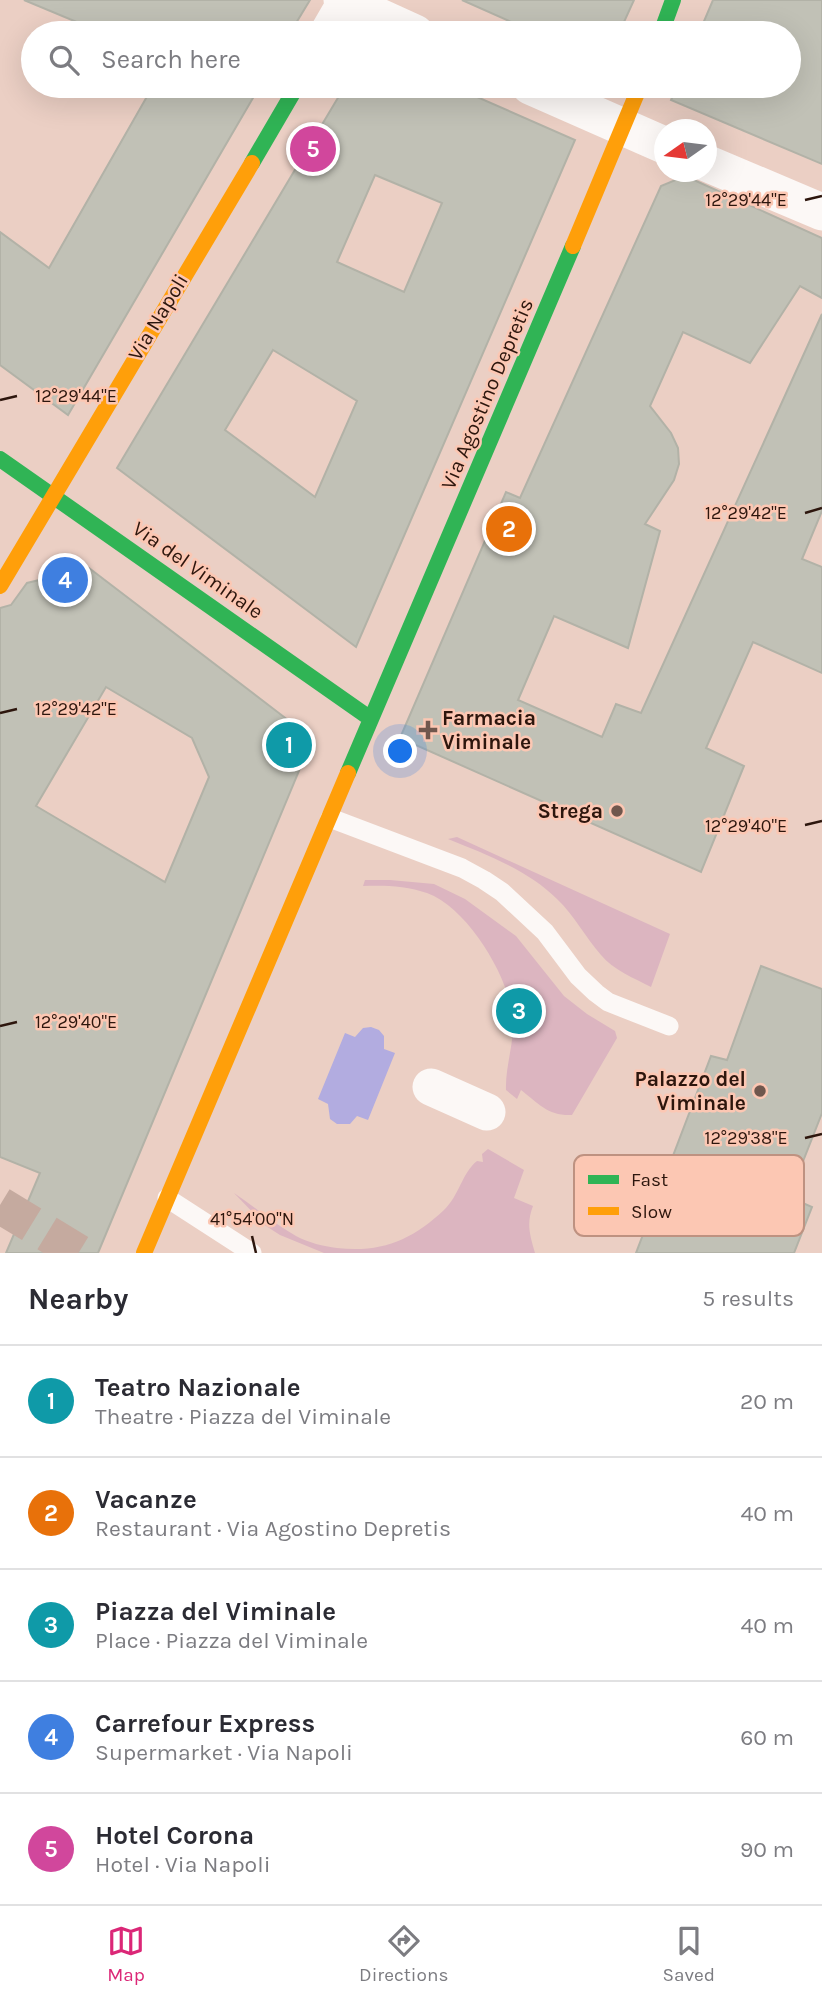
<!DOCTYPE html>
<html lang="en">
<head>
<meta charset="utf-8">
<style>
	body { margin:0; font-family:Karla,sans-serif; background:#f2f2f3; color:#2b2b33 }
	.compass { position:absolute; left:654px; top:119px; width:63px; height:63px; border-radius:50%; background:#fff; box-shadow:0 7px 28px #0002; rotate:256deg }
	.you { position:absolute; left:401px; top:752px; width:24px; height:24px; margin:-18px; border:5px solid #fff; border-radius:50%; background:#1a73e8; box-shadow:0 0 0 10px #1a73e833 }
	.badge { display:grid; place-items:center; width:46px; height:46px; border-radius:50%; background:#db2777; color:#fff; font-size:23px; font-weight:700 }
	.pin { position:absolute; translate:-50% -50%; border:4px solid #fff; box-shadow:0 2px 7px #0006 }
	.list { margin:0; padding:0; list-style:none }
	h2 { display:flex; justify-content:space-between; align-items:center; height:91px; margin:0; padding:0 28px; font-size:30px }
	h2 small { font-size:23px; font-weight:400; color:#7c7c81 }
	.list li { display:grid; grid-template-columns:46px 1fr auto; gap:21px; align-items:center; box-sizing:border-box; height:112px; padding:0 28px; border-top:2px solid #e1e1e2 }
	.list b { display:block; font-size:26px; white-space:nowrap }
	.list p { margin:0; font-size:23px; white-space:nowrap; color:#7c7c81 }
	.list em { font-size:23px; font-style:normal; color:#7c7c81 }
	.icon { flex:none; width:38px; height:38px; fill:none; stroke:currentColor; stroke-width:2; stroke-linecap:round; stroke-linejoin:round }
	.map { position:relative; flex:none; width:822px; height:1253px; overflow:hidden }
	.search { position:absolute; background:#fff; box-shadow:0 7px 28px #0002; left:21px; right:21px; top:21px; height:77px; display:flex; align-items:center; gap:18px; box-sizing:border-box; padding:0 24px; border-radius:38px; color:#7c7c81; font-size:26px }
	.sheet { height:651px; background:#fff }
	nav { display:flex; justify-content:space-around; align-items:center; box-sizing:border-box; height:98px; border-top:2px solid #e1e1e2; background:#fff; font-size:19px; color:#7c7c81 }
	nav a { display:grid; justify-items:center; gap:4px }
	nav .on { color:#db2777 }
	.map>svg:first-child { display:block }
</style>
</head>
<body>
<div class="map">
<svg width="822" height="1253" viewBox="0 0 822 1253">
	<rect width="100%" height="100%" fill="#ebcfc4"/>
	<!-- green -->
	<path fill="#dcb5c0" d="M457,837L670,934L651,987C634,978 613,970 601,955C585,937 575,916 557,899C528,870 485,854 448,839Z
		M365,880H390L434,884L465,899L516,936L564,996L587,1014L615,1031L617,1038L572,1115C548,1116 539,1104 521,1090L517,1099L506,1090C505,1064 517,1036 512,1010C504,970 467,908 427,893C407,886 384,885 363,886Z
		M488,1149L524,1170L514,1198L533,1206C526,1224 530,1235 535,1253H324L280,1235L266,1226L234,1193C255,1207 275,1224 296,1236C309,1243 323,1246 337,1248C382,1253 412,1240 444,1210C459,1196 462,1173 477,1161L483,1162L482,1154Z"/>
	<!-- water -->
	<path fill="#b2ace0" d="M371,1027L379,1030L384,1036V1049L395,1053L368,1120L357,1116L350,1124H337L330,1119L328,1104L318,1099L345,1033L355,1037L363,1028Z"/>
	<!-- building -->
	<path fill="#c1c1b6" stroke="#b2b2a7" stroke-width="2" fill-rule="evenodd" d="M24,0H310L290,33H103Z
		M462,0H634L619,33H536Z
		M713,0H822V164L671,100L677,86H789V33H699Z
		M153,86H260L68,415L0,365V232L49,268Z
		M345,86H452L575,140L356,647L117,468ZM375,175L442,203L404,292L337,262ZM273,350L357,401L315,497L225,430Z
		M685,176L822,238V298L800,286L750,363L683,332L650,406L671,433L678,448L679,464L674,480L645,524L660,531L628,648L554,616L518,700L602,737L616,704L641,713L822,314V511L802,559L822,567V673L753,642L706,748L744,766L701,872L400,738L506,492L520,498L661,186Z
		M89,568L301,730L306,754L98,1253H6L40,1173L0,1157V608L11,605L27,583ZM106,687L192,738L209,777L165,882L36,806Z
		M761,966L822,989V1113L789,1197L812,1207L794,1253H636L711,1056L727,1060Z"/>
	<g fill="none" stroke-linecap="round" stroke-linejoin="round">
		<!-- street-tunnel -->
		<path stroke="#c5aa9f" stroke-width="37" stroke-dasharray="37 18" stroke-linecap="butt" d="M0,1205L79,1253"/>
		<!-- lane -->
		<path stroke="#fcf8f6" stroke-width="19" d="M330,818L462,868L484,880L502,892L545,932L578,976L596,993L608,1002L669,1026
			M167,1198L252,1253"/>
		<!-- street -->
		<path stroke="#fcf8f6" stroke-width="37" d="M342,0L415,33
			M328,33L346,2
			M530,86L664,145
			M706,163L822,212
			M431,1087L487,1112"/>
		<!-- fast -->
		<path stroke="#30b455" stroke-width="16" d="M661,33L673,0
			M252,163L297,86
			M0,459L371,719
			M348,773L573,246"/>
		<!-- slow -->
		<path stroke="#ff9f0a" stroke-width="16" d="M573,246L640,86
			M0,586L252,163
			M144,1253L348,773"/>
	</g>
	<!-- ticks -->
	<path fill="none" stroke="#2d160d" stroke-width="2.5" d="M805,200L822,196M0,400L17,396M805,513L822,508M0,713L17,709M805,825L822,821M0,1026L17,1022M805,1138L822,1134M252,1236L256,1253"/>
	<!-- markers -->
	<g fill="#70574d" stroke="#fcc7b3" stroke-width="2.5">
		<path d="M424.5 719.5h7v7h7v7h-7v7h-7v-7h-7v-7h7z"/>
		<circle cx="617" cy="811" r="7"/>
		<circle cx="760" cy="1091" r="7"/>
	</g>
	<g text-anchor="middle" stroke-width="5" stroke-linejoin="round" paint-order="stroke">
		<!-- street labels -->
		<g font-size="21" fill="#2d160d" stroke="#fcc7b3">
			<text transform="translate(158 317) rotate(-59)" y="7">Via Napoli</text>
			<text transform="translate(487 394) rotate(-67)" y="7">Via Agostino Depretis</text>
			<text transform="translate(198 570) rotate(35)" y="7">Via del Viminale</text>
		</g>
		<!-- poi labels -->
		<g font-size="21" font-weight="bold" fill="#2d160d" stroke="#fcc7b3" text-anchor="end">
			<text x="442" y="725" text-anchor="start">Farmacia<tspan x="442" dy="24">Viminale</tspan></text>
			<text x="603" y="818">Strega</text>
			<text x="746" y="1086">Palazzo del<tspan x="746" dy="24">Viminale</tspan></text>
		</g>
	</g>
	<!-- legend -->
	<rect x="574" y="1155" width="230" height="81" rx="10" fill="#fcc7b3" stroke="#be9281" stroke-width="2"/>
	<rect x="588" y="1175" width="31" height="9" fill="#30b455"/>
	<rect x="588" y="1207" width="31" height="8" fill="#ff9f0a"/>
	<g font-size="19" fill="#2d160d">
		<text x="631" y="1186">Fast</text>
		<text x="631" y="1218">Slow</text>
	</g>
	<g font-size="18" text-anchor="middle" fill="#2d160d" stroke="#fcc7b3" stroke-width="5" stroke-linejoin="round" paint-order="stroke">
		<text x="746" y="206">12°29'44"E</text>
		<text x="76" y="402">12°29'44"E</text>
		<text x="746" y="519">12°29'42"E</text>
		<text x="76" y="715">12°29'42"E</text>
		<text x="746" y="832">12°29'40"E</text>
		<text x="76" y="1028">12°29'40"E</text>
		<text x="746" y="1144">12°29'38"E</text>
		<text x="252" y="1225">41°54'00"N</text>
	</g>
</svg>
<svg class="compass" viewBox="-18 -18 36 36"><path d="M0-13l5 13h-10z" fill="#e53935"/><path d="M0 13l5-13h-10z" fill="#7c7c81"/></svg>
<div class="you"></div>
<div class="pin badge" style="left:289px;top:745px;background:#0f9aa8">1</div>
<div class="pin badge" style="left:509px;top:529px;background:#e8710a">2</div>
<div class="pin badge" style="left:519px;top:1011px;background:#0f9aa8">3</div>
<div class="pin badge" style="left:65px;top:580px;background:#3f7fe0">4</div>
<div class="pin badge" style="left:313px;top:149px;background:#d1479c">5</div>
<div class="search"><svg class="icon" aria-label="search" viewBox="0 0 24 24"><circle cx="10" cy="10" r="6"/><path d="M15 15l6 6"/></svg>Search here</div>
</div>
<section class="sheet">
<h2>Nearby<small>5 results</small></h2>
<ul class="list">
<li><span class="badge" style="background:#0f9aa8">1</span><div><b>Teatro Nazionale</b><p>Theatre · Piazza del Viminale</p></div><em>20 m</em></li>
<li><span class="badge" style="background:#e8710a">2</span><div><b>Vacanze</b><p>Restaurant · Via Agostino Depretis</p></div><em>40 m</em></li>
<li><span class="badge" style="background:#0f9aa8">3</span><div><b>Piazza del Viminale</b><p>Place · Piazza del Viminale</p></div><em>40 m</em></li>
<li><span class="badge" style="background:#3f7fe0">4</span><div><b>Carrefour Express</b><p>Supermarket · Via Napoli</p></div><em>60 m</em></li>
<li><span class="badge" style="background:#d1479c">5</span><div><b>Hotel Corona</b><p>Hotel · Via Napoli</p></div><em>90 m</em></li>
</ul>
</section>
<nav>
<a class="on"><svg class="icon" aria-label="map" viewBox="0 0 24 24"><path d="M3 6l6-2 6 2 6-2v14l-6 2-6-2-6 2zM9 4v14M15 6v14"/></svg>Map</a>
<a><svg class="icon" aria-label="directions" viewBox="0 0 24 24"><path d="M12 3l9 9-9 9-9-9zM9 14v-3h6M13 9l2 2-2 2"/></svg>Directions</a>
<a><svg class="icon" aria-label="saved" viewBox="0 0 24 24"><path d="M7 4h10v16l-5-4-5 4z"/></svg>Saved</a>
</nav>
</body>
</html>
